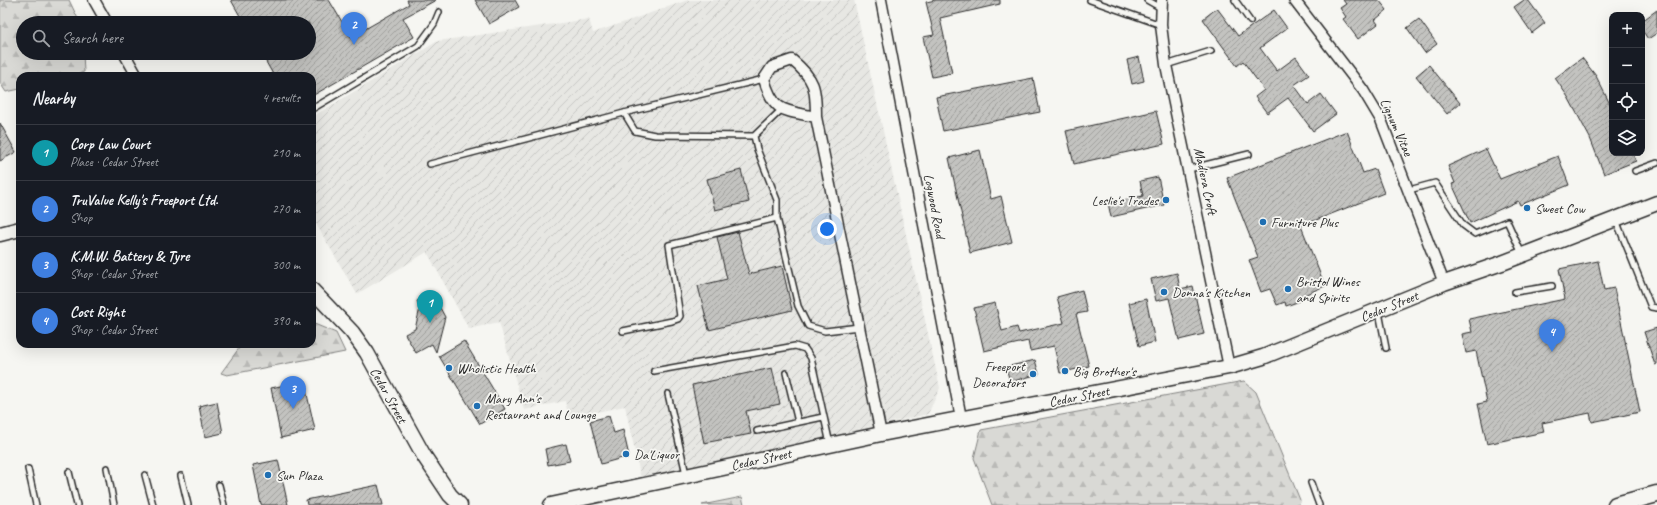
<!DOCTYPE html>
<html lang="en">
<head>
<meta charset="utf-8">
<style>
	body { margin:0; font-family:Caveat,sans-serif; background:#20242c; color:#f1f3f6 }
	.controls { position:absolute; right:12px; top:12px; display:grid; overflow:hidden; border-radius:8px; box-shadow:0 4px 16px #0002 }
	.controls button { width:36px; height:36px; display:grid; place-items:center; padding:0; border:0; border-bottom:1px solid #363941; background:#171b24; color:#f1f3f6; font:20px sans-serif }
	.you { position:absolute; left:827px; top:229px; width:14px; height:14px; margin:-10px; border:3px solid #fff; border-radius:50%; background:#1a73e8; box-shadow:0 0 0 6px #1a73e833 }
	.badge { display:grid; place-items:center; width:26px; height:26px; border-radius:50%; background:#1f6fb2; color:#fff; font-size:13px; font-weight:700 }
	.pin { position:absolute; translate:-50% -33px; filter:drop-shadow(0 1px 2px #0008) }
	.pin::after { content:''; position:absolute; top:21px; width:14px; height:12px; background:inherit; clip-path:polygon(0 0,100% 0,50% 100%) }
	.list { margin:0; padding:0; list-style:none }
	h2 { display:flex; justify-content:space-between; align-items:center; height:52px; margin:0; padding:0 16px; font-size:17px }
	h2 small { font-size:13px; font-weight:400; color:#9ea1a6 }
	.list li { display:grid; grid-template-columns:26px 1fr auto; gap:12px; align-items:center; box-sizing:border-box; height:56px; padding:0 16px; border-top:1px solid #363941 }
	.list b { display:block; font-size:15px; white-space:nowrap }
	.list p { margin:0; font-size:13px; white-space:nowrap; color:#9ea1a6 }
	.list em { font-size:13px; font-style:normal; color:#9ea1a6 }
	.icon { flex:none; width:22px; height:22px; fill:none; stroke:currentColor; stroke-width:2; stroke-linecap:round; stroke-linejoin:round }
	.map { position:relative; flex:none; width:1657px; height:505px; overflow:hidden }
	.search { position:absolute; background:#171b24; box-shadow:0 4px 16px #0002; left:16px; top:16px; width:300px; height:44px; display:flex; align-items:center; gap:10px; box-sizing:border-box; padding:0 14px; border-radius:22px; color:#9ea1a6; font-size:15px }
	.panel { position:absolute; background:#171b24; box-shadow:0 4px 16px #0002; left:16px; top:72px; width:300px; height:276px; border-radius:12px }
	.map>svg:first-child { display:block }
</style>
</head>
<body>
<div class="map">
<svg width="1657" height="505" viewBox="0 0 1657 505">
	<defs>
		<pattern id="industrial-furrows" width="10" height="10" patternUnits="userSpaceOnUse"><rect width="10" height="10" fill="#e7e7e3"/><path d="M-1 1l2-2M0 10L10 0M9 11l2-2" fill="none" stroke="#c6c6c3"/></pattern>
		<pattern id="forest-firs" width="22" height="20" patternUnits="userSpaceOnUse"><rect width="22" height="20" fill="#d9d9d5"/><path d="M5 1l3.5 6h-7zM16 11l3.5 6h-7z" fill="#babab7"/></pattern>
		<pattern id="building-hatch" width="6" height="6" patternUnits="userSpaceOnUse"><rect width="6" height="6" fill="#c3c3c0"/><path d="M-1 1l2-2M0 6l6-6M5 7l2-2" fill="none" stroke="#9f9f9c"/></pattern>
	</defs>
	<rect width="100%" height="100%" fill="#f6f6f2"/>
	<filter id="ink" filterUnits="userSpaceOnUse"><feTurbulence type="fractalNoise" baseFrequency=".025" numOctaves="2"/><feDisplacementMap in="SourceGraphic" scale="8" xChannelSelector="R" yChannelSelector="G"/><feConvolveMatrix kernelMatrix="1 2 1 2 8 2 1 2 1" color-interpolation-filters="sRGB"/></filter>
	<g filter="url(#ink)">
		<!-- industrial -->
		<path fill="url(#industrial-furrows)" d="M688,0H854L940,388L928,414L641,479L625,406L569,418L565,401L524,410L499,322L469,329L427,252L357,294L312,217V117L438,41L589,19L593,33Z"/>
		<!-- forest -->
		<path fill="url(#forest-firs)" stroke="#828280" d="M0,0H69L80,23H23V53H83L84,72L72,76H20V89L6,92L0,83Z
			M312,323L336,333L345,352L227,375L221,373L242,344H312Z
			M1244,381L1256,392L1300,500L1299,505H992L974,458L981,430Z
			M742,497L744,505H702Z"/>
		<!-- building -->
		<path fill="url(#building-hatch)" stroke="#2b2b2b" d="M231,0H329L351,37L409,4L407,0H436L403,18L414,37L312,96V76H274L261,53H309V23H244Z
			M475,0H515L519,7L489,24Z
			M936,0H1000V4L940,18L952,73L932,77L923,37L934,35L926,2Z
			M1343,0H1379L1387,10L1375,20L1378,24L1358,39L1343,19L1346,17L1340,8L1346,4Z
			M1524,0H1528L1545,23L1532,33L1514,7Z
			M1217,8L1238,36L1274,10L1287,28L1260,48L1277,71L1296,57L1309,75L1294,85L1308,104L1321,94L1336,114L1313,131L1288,98L1267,113L1255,97L1264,90L1243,61L1237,66L1203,19Z
			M1657,10V33L1648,39L1642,30V21Z
			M1419,19L1437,44L1425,53L1407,28Z
			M1139,57L1144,81L1132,84L1127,60Z
			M1582,58L1596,76L1612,108V153H1632L1636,161L1604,174L1590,138L1568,97L1555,78Z
			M1429,65L1460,103L1447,114L1416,76Z
			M1033,78L1040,112L943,131L936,97Z
			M1156,111L1164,144L1074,164L1066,131Z
			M0,123L16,152L0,161Z
			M1347,131L1363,173L1375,169L1384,193L1301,226L1325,286L1299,297L1300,301L1286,306L1285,302L1277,305L1270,289L1261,292L1249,260L1258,257L1227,178Z
			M1486,149L1500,179L1558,156L1569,185L1520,205L1518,201L1470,223L1452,184L1455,183L1448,166Z
			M980,150L991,199L1001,196L1012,242L970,253L949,158Z
			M741,170L749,202L715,210L707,179Z
			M1158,177L1164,205L1111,217L1108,203L1143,196L1140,181Z
			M738,232L749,274L782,266L792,310L709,330L698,286L727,279L717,237Z
			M1598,261L1604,290L1614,288L1640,412L1592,422L1590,413L1542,423L1544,432L1487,444L1478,404L1487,402L1476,351L1466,353L1462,334L1472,332L1469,319L1565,299L1559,269Z
			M1177,273L1180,289L1193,286L1204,334L1179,340L1169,298L1156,301L1151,279Z
			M1082,290L1087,312L1076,314L1089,366L1060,373L1054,346L1030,351L1028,341L984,351L974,308L995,303L1002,331L1017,327L1019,333L1064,323L1057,297Z
			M432,293L445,317L436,352L432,344L416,353L405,334L415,329L420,308L417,301Z
			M1146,299L1155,342L1139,346L1129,303Z
			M1657,328V364L1655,365L1644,332Z
			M464,341L505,409L480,424L439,356Z
			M1035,360L1039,374L1010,382L1006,367Z
			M772,368L780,404L746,411L751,434L704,443L692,385Z
			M304,381L315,430L281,438L271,388Z
			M217,402L223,433L205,437L199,406Z
			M609,416L614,433L623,430L629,456L601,464L590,421Z
			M566,444L570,461L548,465L545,449Z
			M278,460L288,505H261L253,465Z
			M378,485L383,505H307L306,500Z"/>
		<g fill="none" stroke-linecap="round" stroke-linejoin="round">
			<!-- service casing -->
			<g stroke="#2b2b2b" stroke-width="8">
				<path id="service" d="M1090,0L1161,25
					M1147,0L1161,8
					M1235,0L1250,21
					M1166,65L1211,51
					M312,109L418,46L434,24L439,12
					M781,110L754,136L757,149L777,200V218L798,306L808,326L825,331L859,327
					M624,113L635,131L655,135L754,136
					M430,164L624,113L764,79
					M1189,169L1249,154
					M1635,171L1657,163
					M1409,190L1435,183L1463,225L1475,234L1507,221L1522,254
					M1616,220L1651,307L1657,308
					M1515,292L1552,286
					M1379,312L1386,348
					M623,331L672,321L678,319L680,316L669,245L777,218
					M654,371L795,346L805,349L811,358L830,444
					M786,373L798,422
					M668,394L686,474
					M757,431L823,417
					M107,468L114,505
					M28,469L36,505
					M69,472L77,505
					M145,475L153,505
					M181,476L188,505
					M1311,483L1319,505
					M219,485L224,505"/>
			</g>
			<!-- minor casing -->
			<g stroke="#2b2b2b" stroke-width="13">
				<path id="minor" d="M94,0L107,23
					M881,0L961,418
					M1162,0L1161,25L1166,65L1229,367
					M1294,0L1363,90L1381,120L1444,283
					M124,53L137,76
					M816,117C785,110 774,114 764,79L772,67L792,60C815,79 816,88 816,117L881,434"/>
			</g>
			<!-- secondary casing -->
			<g stroke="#2b2b2b" stroke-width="17">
				<path id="secondary" d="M0,234L20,229
					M312,290L352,332L367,353L424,456L450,495L460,505
					M551,505L881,434L1229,367L1263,357L1444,283L1502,263L1657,203"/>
			</g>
			<!-- primary casing -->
			<g stroke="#2b2b2b" stroke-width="19">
				<path id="primary" d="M1616,505L1657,494"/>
			</g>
			<!-- service -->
			<use href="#service" stroke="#f6f6f2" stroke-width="5"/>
			<!-- minor -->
			<use href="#minor" stroke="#f6f6f2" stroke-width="10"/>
			<!-- secondary -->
			<use href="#secondary" stroke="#f6f6f2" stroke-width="14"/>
			<!-- primary -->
			<use href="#primary" stroke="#f6f6f2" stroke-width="16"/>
		</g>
	</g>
	<!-- markers -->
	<g fill="#1f6fb2" stroke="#f6f6f2" stroke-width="1.5">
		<circle cx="1166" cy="200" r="4"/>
		<circle cx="1527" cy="208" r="4"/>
		<circle cx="1263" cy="222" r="4"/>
		<circle cx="1288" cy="289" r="4"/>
		<circle cx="1164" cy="292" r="4"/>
		<circle cx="449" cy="368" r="4"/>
		<circle cx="1065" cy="371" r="4"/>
		<circle cx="1033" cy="374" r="4"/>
		<circle cx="477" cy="406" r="4"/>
		<circle cx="626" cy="454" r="4"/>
		<circle cx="268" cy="475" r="4"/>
	</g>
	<g text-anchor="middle" stroke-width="3.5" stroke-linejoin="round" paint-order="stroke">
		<!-- street labels -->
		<g font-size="14" fill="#2b2b2b" stroke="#f6f6f2">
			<text transform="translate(1397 127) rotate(66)" y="5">Lignum Vitae</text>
			<text transform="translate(1206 181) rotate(78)" y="5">Madiera Croft</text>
			<text transform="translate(935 206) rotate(79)" y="5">Logwood Road</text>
			<text transform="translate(1389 306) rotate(-22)" y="5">Cedar Street</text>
			<text transform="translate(389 395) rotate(61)" y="5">Cedar Street</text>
			<text transform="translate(1079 396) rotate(-11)" y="5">Cedar Street</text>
			<text transform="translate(761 459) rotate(-12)" y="5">Cedar Street</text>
		</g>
		<!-- poi labels -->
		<g font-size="14" fill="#2b2b2b" stroke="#f6f6f2" text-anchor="start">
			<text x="1158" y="205" text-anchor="end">Leslie's Trades</text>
			<text x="1535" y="213">Sweet Cow</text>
			<text x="1271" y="227">Furniture Plus</text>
			<text x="1296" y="286">Bristol Wines<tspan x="1296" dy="16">and Spirits</tspan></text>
			<text x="1172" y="297">Donna's Kitchen</text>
			<text x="1025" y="371" text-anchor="end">Freeport<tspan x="1025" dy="16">Decorators</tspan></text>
			<text x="457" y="373">Wholistic Health</text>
			<text x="1073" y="376">Big Brother's</text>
			<text x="485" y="403">Mary Ann's<tspan x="485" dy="16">Restaurant and Lounge</tspan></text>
			<text x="634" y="459">Da'Liquor</text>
			<text x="276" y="480">Sun Plaza</text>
		</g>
	</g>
</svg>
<div class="controls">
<button>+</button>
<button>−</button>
<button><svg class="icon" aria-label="locate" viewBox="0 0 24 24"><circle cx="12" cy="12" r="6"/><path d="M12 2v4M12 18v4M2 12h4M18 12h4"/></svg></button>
<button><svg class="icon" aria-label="layers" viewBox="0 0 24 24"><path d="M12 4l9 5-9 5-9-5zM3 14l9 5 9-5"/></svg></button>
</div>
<div class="you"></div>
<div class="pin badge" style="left:430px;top:323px;background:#0f9aa8">1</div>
<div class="pin badge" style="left:354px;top:45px;background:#3f7fe0">2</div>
<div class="pin badge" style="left:293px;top:409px;background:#3f7fe0">3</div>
<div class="pin badge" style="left:1552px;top:352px;background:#3f7fe0">4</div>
<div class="search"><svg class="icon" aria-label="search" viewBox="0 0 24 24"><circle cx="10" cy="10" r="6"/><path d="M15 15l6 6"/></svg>Search here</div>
<section class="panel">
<h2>Nearby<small>4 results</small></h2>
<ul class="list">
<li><span class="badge" style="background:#0f9aa8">1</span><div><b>Corp Law Court</b><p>Place · Cedar Street</p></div><em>210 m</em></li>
<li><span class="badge" style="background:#3f7fe0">2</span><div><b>TruValue Kelly's Freeport Ltd.</b><p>Shop</p></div><em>270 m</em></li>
<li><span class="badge" style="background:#3f7fe0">3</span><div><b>K.M.W. Battery &amp; Tyre</b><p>Shop · Cedar Street</p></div><em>300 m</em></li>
<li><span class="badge" style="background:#3f7fe0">4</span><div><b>Cost Right</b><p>Shop · Cedar Street</p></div><em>390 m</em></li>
</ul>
</section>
</div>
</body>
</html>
